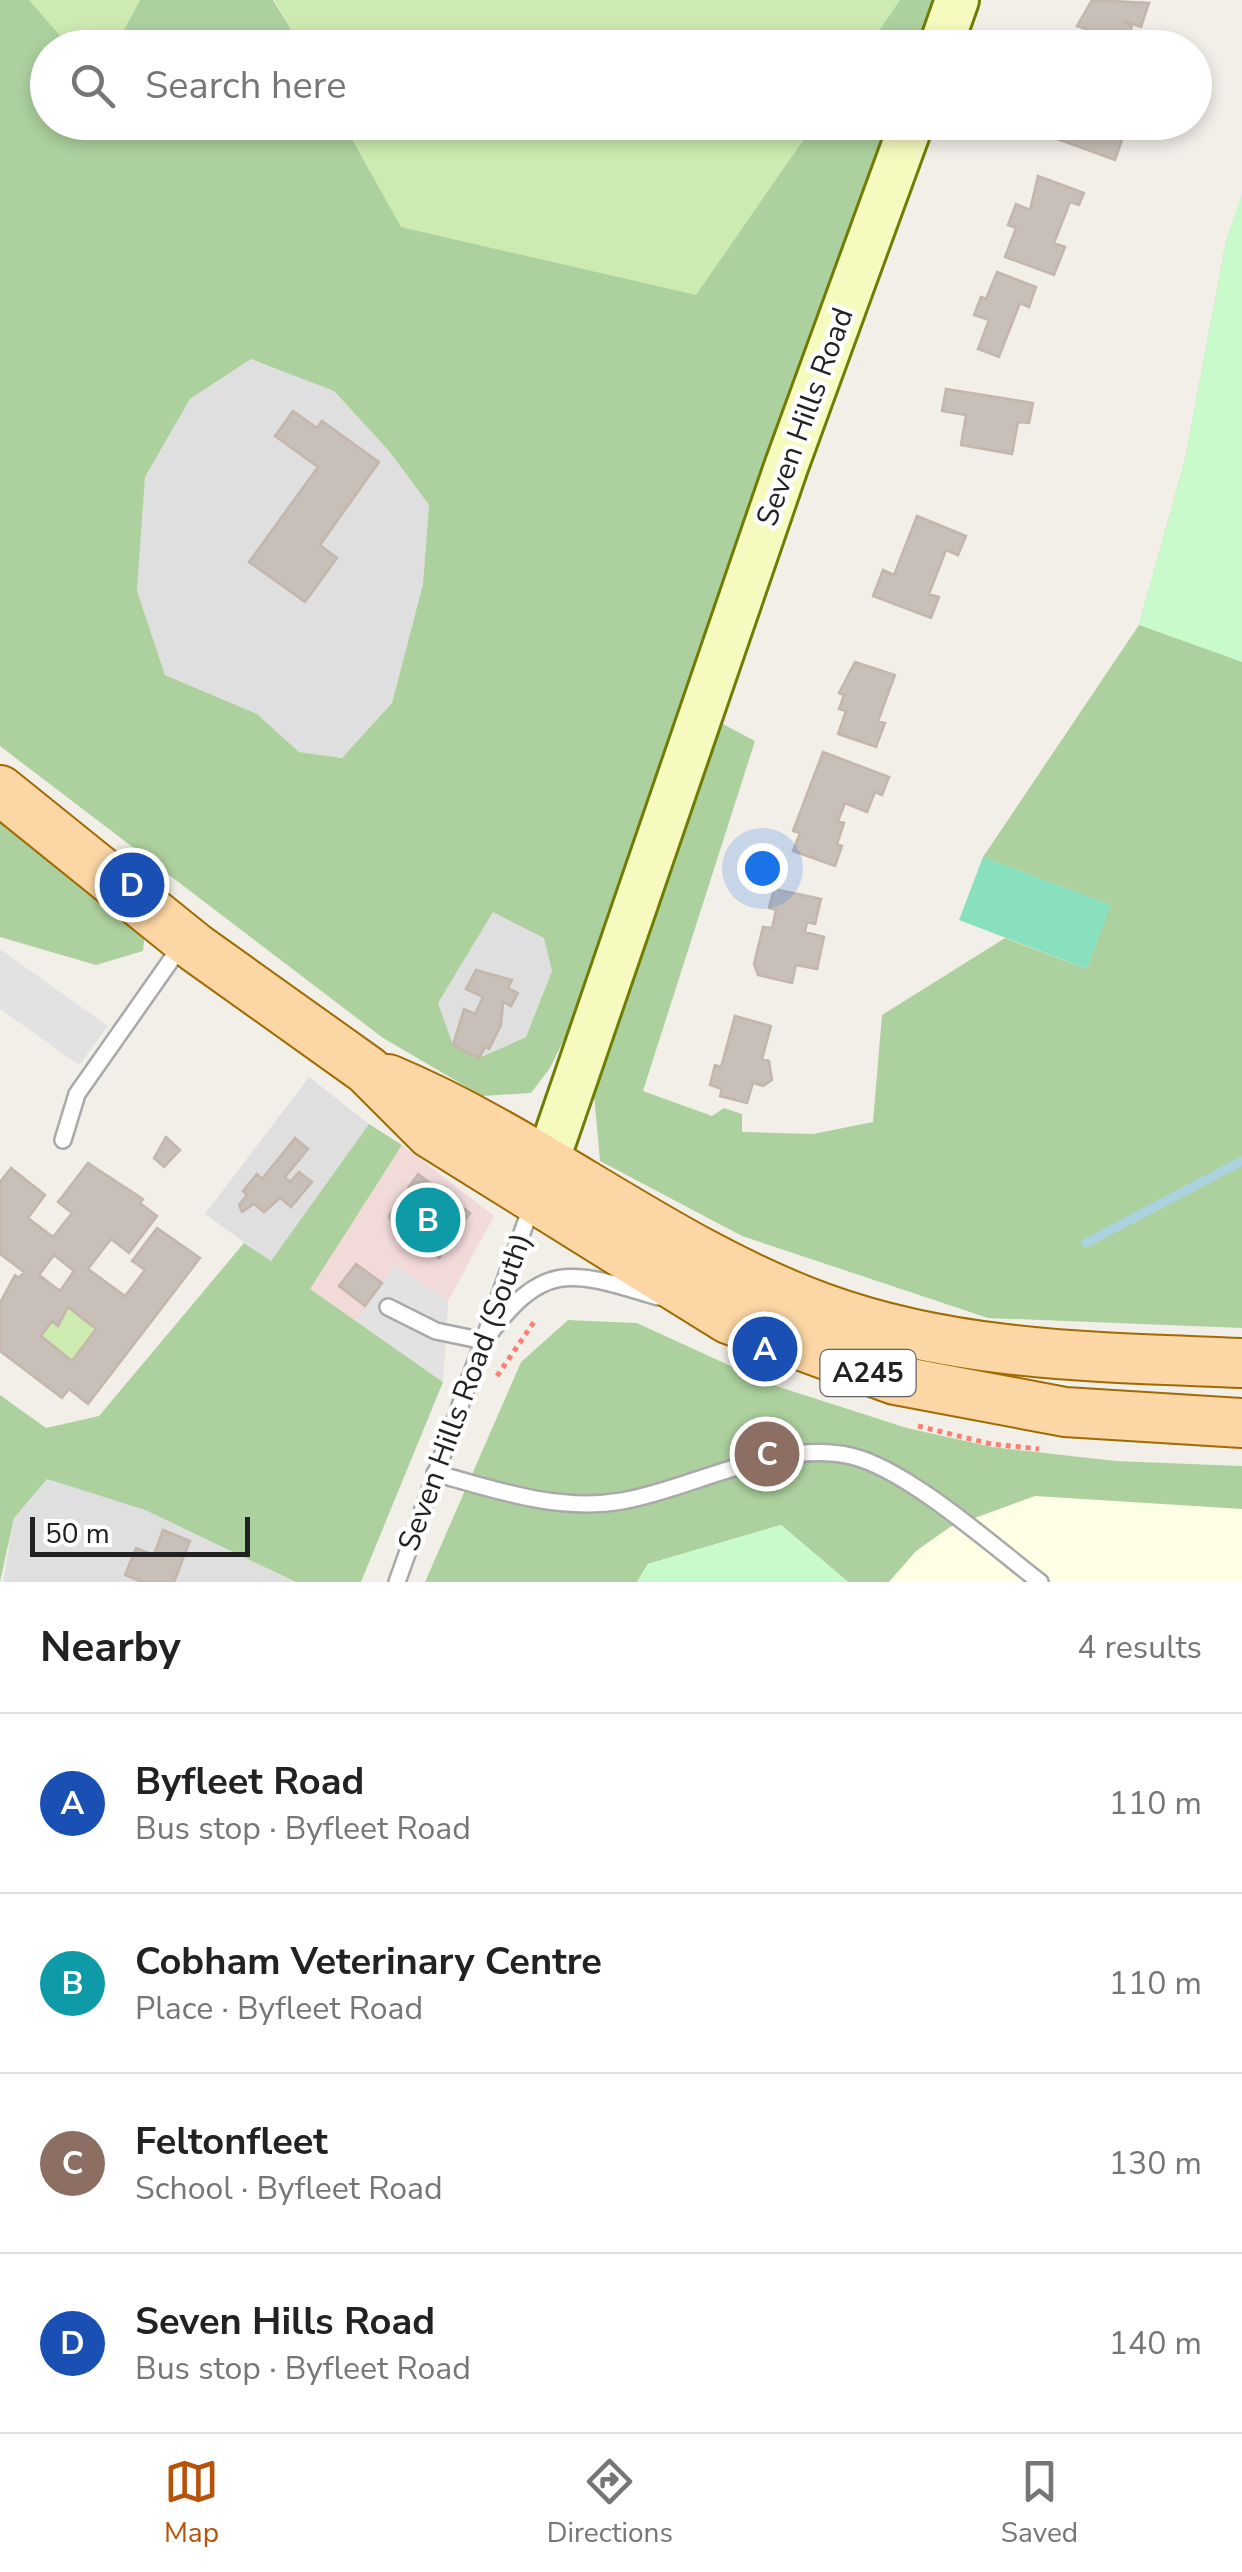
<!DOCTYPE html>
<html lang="en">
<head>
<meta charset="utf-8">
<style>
	body { margin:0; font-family:"Nunito Sans",sans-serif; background:#f6f6f6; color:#222 }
	.scale { position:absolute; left:30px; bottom:25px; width:220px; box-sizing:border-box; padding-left:10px; border:5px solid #222; border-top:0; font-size:28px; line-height:35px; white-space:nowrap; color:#222; -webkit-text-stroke:8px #fff; paint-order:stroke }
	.you { position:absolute; left:762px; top:868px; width:35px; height:35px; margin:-25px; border:8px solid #fff; border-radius:50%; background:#1a73e8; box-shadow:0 0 0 15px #1a73e833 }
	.badge { display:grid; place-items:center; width:65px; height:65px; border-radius:50%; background:#b45309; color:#fff; font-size:32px; font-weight:700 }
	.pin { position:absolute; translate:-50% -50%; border:5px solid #fff; box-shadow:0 2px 10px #0006 }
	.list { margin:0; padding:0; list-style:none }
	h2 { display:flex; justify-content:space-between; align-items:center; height:130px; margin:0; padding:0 40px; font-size:42px }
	h2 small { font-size:32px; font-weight:400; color:#767676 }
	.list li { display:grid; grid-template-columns:65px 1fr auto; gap:30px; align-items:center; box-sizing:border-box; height:180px; padding:0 40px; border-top:2px solid #e0e0e0 }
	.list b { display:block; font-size:38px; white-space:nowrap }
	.list p { margin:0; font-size:32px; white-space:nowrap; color:#767676 }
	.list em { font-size:32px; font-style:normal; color:#767676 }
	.icon { flex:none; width:55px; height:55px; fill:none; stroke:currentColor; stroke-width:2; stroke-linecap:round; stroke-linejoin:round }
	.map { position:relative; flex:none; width:1242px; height:1582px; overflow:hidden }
	.search { position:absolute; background:#fff; box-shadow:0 5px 15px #0003; left:30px; right:30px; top:30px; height:110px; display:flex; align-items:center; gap:25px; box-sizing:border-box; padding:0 35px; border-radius:55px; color:#767676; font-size:38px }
	.sheet { height:850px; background:#fff }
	nav { display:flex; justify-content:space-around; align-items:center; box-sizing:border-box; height:140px; border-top:2px solid #e0e0e0; background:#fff; font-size:28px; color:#767676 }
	nav a { display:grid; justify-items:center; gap:5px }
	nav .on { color:#b45309 }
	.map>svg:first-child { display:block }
	.residential { fill:#e0dfdf }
	.commercial { fill:#f2dad9 }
	.education { fill:#ffffe5 }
	.grass { fill:#cdebb0 }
	.forest { fill:#add19e; fill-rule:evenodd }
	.park { fill:#c8facc }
	.pitch { fill:#88e0be }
	.parking { fill:#e2e2e2 }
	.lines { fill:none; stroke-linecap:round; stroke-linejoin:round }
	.stream { stroke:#aad3df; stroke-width:9 }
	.building { fill:#c7bfb8; stroke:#c4b6ab; stroke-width:2.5; fill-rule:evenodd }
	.lane-casing { stroke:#a9a9a9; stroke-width:20 }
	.secondary-casing { stroke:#707d05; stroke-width:48 }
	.primary-casing { stroke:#a06b00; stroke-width:52 }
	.path { stroke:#fa8072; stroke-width:5; stroke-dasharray:5 5; stroke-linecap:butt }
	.lane { stroke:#fff; stroke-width:15 }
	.secondary { stroke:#f7fabf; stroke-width:42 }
	.primary { stroke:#fcd6a4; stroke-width:48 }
	.labels { text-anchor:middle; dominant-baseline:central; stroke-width:9; stroke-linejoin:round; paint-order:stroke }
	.shield { fill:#fff; stroke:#646464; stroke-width:2.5 }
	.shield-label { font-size:28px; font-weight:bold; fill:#222 }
	.street-label { font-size:30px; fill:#222; stroke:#fff }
</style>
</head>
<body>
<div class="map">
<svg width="1242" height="1582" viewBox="0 0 1242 1582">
	<rect width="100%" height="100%" fill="#f2efe9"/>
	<path class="residential" d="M251 359 334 391 389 451 429 505 423 584 392 703 343 758 299 752 257 714 165 675 137 591 145 477 190 399Z
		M493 911 544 937 552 971 526 1037 479 1058 453 1045 438 1003Z
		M309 1077 369 1124 271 1262 205 1214Z
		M47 1479 145 1510 296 1582H3L14 1518Z"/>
	<path class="commercial" d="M402 1145 494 1216 448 1301 443 1382 309 1289Z"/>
	<path class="education" d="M568 1320 637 1323 770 1384 907 1428 992 1447 1116 1461 1242 1466V1582H425L521 1362Z"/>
	<path class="grass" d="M29 0H140L115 48 70 47Z
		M274 0H900L867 48 302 47Z
		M343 123H815L696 296 400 227Z
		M68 1307 96 1329 72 1361 41 1336 52 1321 59 1325Z"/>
	<path class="forest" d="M0 0H29L70 47 48 48V122L343 123 401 227 696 295 815 123H900L629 908 550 1068 531 1093 482 1096 383 1038 0 746ZM251 359 334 391 389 451 429 505 423 584 392 703 342 758 299 752 257 714 165 675 137 591 145 477 190 399ZM493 912 544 938 552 971 526 1037 479 1058 453 1045 438 1003Z
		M140 0H273L302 47H115Z
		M900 0H946L928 47 867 48Z
		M1242 195V1328L988 1318 742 1236 600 1161 592 1072 715 720 755 741 643 1091 712 1116 724 1108 742 1114V1132L813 1134 873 1122 882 1015 1005 938 1087 969 1110 905 983 857 1139 625 1185 460 1226 242Z
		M0 822 145 934 143 951 96 965 0 937Z
		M369 1124 402 1145 310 1289 443 1382 361 1582H296L145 1510 47 1479 14 1518 0 1582V1395L46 1428 99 1416 244 1243 271 1261Z
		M568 1320 637 1323 770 1384 907 1428 992 1447 1116 1461 1242 1466V1509L1035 1496 950 1527 916 1551 889 1582H848L781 1525 648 1564 637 1582H425L521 1362Z"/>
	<path class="park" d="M1242 194V662L1139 625 1185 460 1226 242Z
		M781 1525 848 1582H637L648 1564Z"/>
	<path class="pitch" d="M983 857 1111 905 1087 969 959 920Z"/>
	<path class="parking" d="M0 949 108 1026 79 1065 0 1009Z
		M395 1265 448 1301 443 1382 356 1321Z"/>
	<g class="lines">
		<path class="stream" d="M1086 1243 1242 1161"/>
	</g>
	<path class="building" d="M1092 0 1149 3 1141 27 1124 21 1132 26 1128 38 1119 34 1117 39 1140 48 1071 45 1075 33 1083 35 1086 29 1077 26Z
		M1054 122H1115L1111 135 1122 140 1115 160 1049 136Z
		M1038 176 1084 193 1079 205 1070 202 1054 243 1065 247 1054 275 1005 257 1016 228 1008 225 1016 204 1030 210Z
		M997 272 1036 287 1029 307 1020 303 999 357 978 349 989 320 974 315 981 297 986 299Z
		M946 389 1033 403 1029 423 1018 422 1012 454 961 445 966 415 942 411Z
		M293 411 317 428 322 421 379 462 320 545 337 558 305 602 249 562 318 467 275 436Z
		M917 516 966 536 958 555 946 550 929 594 939 597 931 618 873 596 883 570 894 575Z
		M855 662 895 675 878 721 885 723 876 747 838 734 846 711 839 709 844 695 839 693Z
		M823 752 889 777 882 795 875 792 867 812 845 803 838 821 844 823 837 844 842 846 835 866 793 851 800 833 793 831Z
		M774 889 821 899 815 924 807 922 805 932 824 937 817 969 796 965 792 983 758 975 754 964 763 927 772 928 776 910 769 908Z
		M476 970 512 980 508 988 518 993 511 1006 503 1002 501 1025 489 1049 485 1047 479 1058 453 1045 464 1009 475 1014 483 997 466 989Z
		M735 1016 771 1026 762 1059 769 1061 772 1080 763 1086 753 1083 747 1103 720 1096 722 1089 710 1085 715 1065 721 1067Z
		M166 1137 180 1150 164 1167 154 1158Z
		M295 1138 308 1149 285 1177 290 1182 299 1172 312 1182 291 1207 280 1198 264 1212 254 1204 242 1212 239 1205 247 1195 243 1191 257 1174 262 1179Z
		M88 1163 143 1199 140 1203 157 1216 129 1253 111 1239 88 1269 125 1296 145 1270 132 1261 157 1228 200 1258 88 1404 69 1389 62 1398 0 1351V1303L15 1275 19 1278 24 1272 0 1254V1182L11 1168 45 1195 28 1218 53 1237 72 1213 58 1202ZM54 1255 74 1271 60 1291 39 1275ZM68 1307 96 1329 72 1361 41 1336 52 1321 58 1326Z
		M418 1174 470 1213 439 1258 392 1224 389 1216Z
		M356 1264 382 1283 365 1306 339 1286Z
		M163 1530 190 1541 174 1582H142L125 1575 136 1548 154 1555Z"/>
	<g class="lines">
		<defs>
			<path id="lane" d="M63 1140 77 1094 183 943
				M388 1307 436 1331 484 1341C543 1261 567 1269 658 1297
				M435 1473C496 1490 558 1512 622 1501 695 1488 776 1439 851 1456 907 1469 993 1546 1040 1582
				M397 1582 532 1205"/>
			<path id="secondary" d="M940 48 957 0
				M537 1191 786 467 912 122"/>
			<path id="primary" d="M0 790 196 948 367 1070 431 1134 728 1319 895 1380 1065 1412 1242 1423
				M388 1079C539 1142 668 1252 823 1308 958 1357 1100 1357 1242 1363"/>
		</defs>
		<use href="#lane" class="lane-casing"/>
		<use href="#secondary" class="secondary-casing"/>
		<use href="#primary" class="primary-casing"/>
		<path class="path" d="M497 1376 536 1319
			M918 1426 991 1444 1039 1449"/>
		<use href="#lane" class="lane"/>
		<use href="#secondary" class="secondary"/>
		<use href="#primary" class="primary"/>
	</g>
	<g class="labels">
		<rect class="shield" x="820.5" y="1350" width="95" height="46" rx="8"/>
		<g class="shield-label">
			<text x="868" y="1373">A245</text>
		</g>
		<g class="street-label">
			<text transform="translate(805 417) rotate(-70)">Seven Hills Road</text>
			<text transform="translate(465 1392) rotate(-70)">Seven Hills Road (South)</text>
		</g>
	</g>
</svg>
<div class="scale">50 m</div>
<div class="you"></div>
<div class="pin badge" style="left:765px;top:1349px;background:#1a4fb4">A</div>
<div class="pin badge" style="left:428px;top:1220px;background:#0f9aa8">B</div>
<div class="pin badge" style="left:767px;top:1454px;background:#8d6e63">C</div>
<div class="pin badge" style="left:132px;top:885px;background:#1a4fb4">D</div>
<div class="search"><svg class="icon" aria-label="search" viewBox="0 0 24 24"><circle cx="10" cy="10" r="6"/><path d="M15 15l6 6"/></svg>Search here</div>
</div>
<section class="sheet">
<h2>Nearby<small>4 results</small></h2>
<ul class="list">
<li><span class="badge" style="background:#1a4fb4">A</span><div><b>Byfleet Road</b><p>Bus stop · Byfleet Road</p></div><em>110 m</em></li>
<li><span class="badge" style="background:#0f9aa8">B</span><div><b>Cobham Veterinary Centre</b><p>Place · Byfleet Road</p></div><em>110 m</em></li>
<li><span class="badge" style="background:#8d6e63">C</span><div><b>Feltonfleet</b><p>School · Byfleet Road</p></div><em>130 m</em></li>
<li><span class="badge" style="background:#1a4fb4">D</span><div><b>Seven Hills Road</b><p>Bus stop · Byfleet Road</p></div><em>140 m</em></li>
</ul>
</section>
<nav>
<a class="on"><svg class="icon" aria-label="map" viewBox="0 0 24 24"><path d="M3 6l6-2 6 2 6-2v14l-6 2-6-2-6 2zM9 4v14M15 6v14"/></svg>Map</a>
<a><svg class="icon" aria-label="directions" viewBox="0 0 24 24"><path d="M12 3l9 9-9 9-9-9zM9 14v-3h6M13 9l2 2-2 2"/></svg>Directions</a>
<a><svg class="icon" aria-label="saved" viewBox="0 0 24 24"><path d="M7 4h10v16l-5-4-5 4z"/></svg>Saved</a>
</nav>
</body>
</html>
